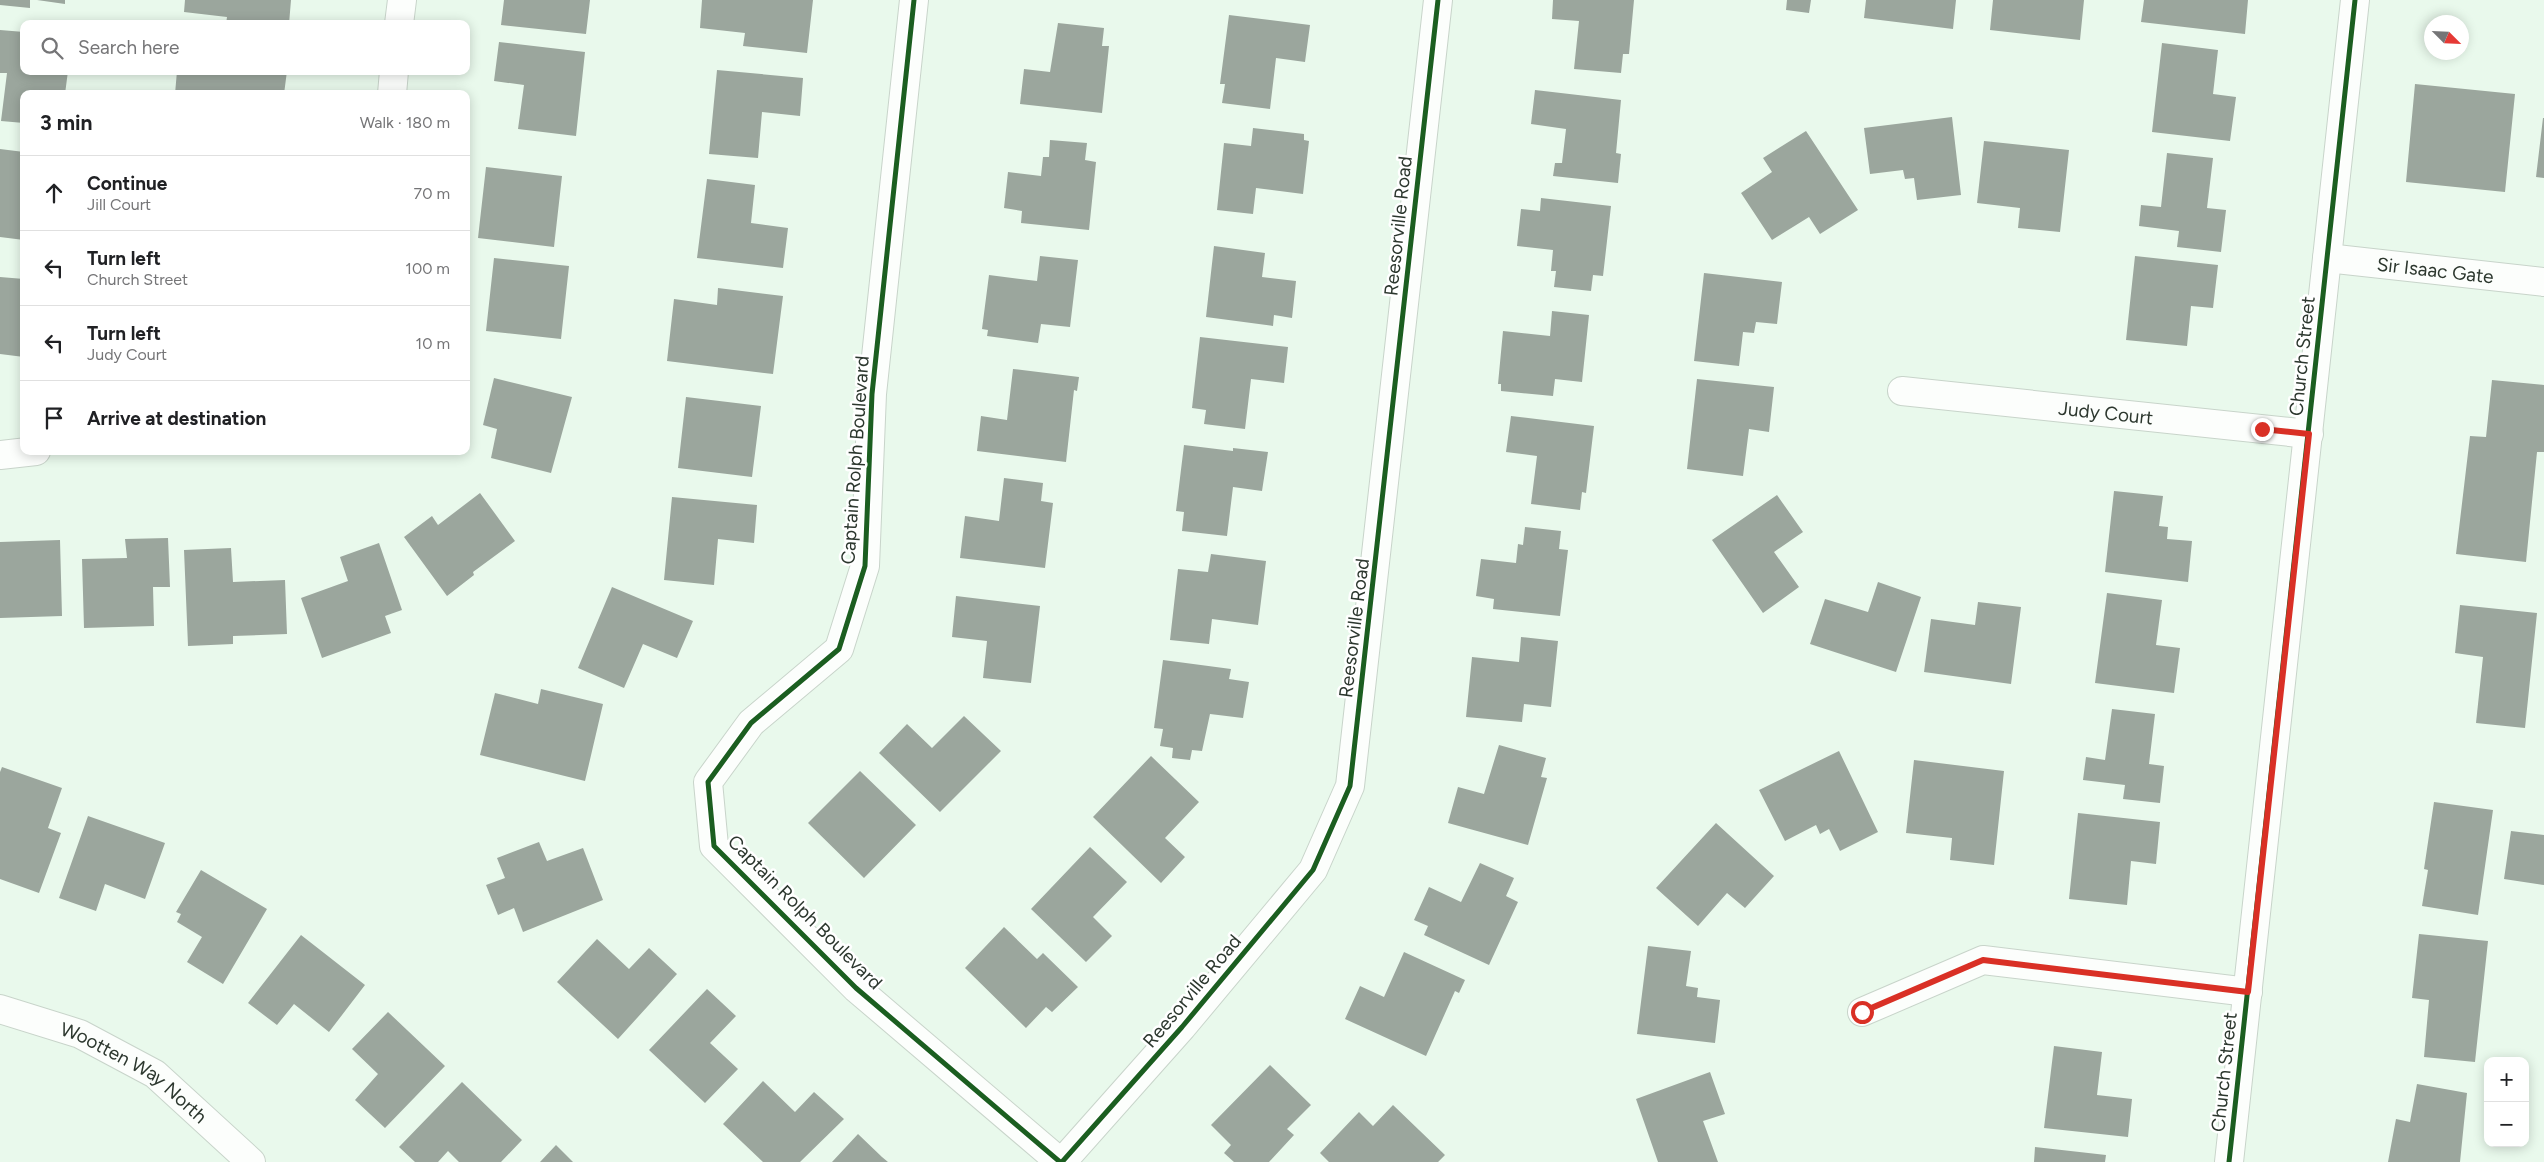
<!DOCTYPE html>
<html lang="en">
<head>
<meta charset="utf-8">
<style>
	body { margin:0; font-family:Figtree,sans-serif; background:#f2f2f2; color:#202124 }
	.controls { position:absolute; right:15px; bottom:15px; display:grid; overflow:hidden; border-radius:10px; box-shadow:0 2px 12px #0003 }
	.controls button { width:45px; height:45px; display:grid; place-items:center; padding:0; border:0; border-bottom:1px solid #e0e0e0; background:#fff; color:#202124; font:25px sans-serif }
	.compass { position:absolute; left:2424px; top:15px; width:45px; height:45px; border-radius:50%; background:#fff; box-shadow:0 2px 12px #0003; rotate:114deg }
	.stop { position:absolute; width:15px; height:15px; margin:-11px; border:4px solid #d93025; border-radius:50%; background:#fff }
	.stop.end { background:#d93025; border-color:#fff; box-shadow:0 1px 5px #0008 }
	.list { margin:0; padding:0; list-style:none }
	h2 { display:flex; justify-content:space-between; align-items:center; height:65px; margin:0; padding:0 20px; font-size:21px }
	h2 small { font-size:16px; font-weight:400; color:#757577 }
	.list li { display:grid; grid-template-columns:32px 1fr auto; gap:15px; align-items:center; box-sizing:border-box; height:75px; padding:0 20px; border-top:1px solid #e0e0e0 }
	.list b { display:block; font-size:19px; white-space:nowrap }
	.list p { margin:0; font-size:16px; white-space:nowrap; color:#757577 }
	.list em { font-size:16px; font-style:normal; color:#757577 }
	.icon { flex:none; width:28px; height:28px; fill:none; stroke:currentColor; stroke-width:2; stroke-linecap:round; stroke-linejoin:round }
	.map { position:relative; flex:none; width:2544px; height:1162px; overflow:hidden }
	.search { position:absolute; background:#fff; box-shadow:0 2px 12px #0003; left:20px; top:20px; width:450px; height:55px; display:flex; align-items:center; gap:12px; box-sizing:border-box; padding:0 18px; border-radius:10px; color:#757577; font-size:19px }
	.panel { position:absolute; background:#fff; box-shadow:0 2px 12px #0003; left:20px; top:90px; width:450px; height:365px; border-radius:10px }
	.map>svg:first-child { display:block }
	.building { fill:#9ba69d }
	.lines { fill:none; stroke-linecap:round; stroke-linejoin:round }
	.street-casing { stroke:#c8d4ca; stroke-width:30 }
	.secondary-casing { stroke:#c8d4ca; stroke-width:30 }
	.street { stroke:#fcfefc; stroke-width:28 }
	.secondary { stroke:#fcfefc; stroke-width:28 }
	.cycleway-casing { stroke:#fff; stroke-width:8 }
	.cycleway { stroke:#1b5e20; stroke-width:5 }
	.route { stroke:#d93025; stroke-width:6 }
	.labels { text-anchor:middle; dominant-baseline:central; stroke-width:5; stroke-linejoin:round; paint-order:stroke }
	.street-label { font-size:19px; fill:#2c372e; stroke:#fff }
</style>
</head>
<body>
<div class="map">
<svg width="2544" height="1162" viewBox="0 0 2544 1162">
	<rect width="100%" height="100%" fill="#e9f9ec"/>
	<path class="building" d="M0 0H30V8L0 5Z
		M37 0H65V4Z
		M185 0H291L289 24H226L227 17 184 12Z
		M504 0H590L586 34 501 25Z
		M702 0H813L807 53 743 46 745 33 700 28Z
		M1553 0H1634L1629 54H1623L1621 73 1574 69 1579 21 1552 19Z
		M1787 0H1811L1809 13 1786 10Z
		M1866 0H1956L1953 29 1864 18Z
		M1993 0H2084L2080 40 1990 30Z
		M2144 0H2248L2245 34 2141 22Z
		M1229 15 1310 25 1305 62 1276 58 1270 109 1222 103 1225 84H1220Z
		M1058 23 1104 28 1102 46H1109L1102 113 1020 104 1024 69 1050 72Z
		M0 30 24 32V71H68L65 94H24V123L1 121 7 73H0Z
		M499 42 585 52 576 136 518 129 524 85 494 81Z
		M2162 43 2218 50 2213 94 2236 97 2230 141 2152 132Z
		M717 70 803 78 800 116 762 112 758 158 709 154Z
		M177 71H287L284 94H175Z
		M2415 84 2515 94 2505 192 2406 182Z
		M1535 90 1621 100 1616 153 1621 154 1618 183 1553 176 1555 163H1562L1566 129 1531 124Z
		M1952 117 1961 195 1917 200 1914 178 1905 179 1903 170 1870 174 1864 128Z
		M2543 118H2544V178L2536 177Z
		M1253 128 1304 134V140L1309 141 1303 194 1256 188 1253 214 1217 210 1224 143 1251 146Z
		M1806 131 1858 210 1820 234 1809 217 1772 240 1741 193 1772 172 1763 158Z
		M1050 140 1087 143 1085 160 1096 162 1089 230 1021 223 1022 211 1004 208 1008 172 1041 176 1043 157H1049Z
		M1984 141 2069 150 2060 232 2018 228 2020 208 1977 203Z
		M0 149 24 152V240L0 237Z
		M2167 153 2213 158 2207 208 2226 210 2221 252 2177 247 2179 231 2139 226 2141 205 2161 207Z
		M486 167 562 176 554 247 478 238Z
		M707 179 755 185 751 223 788 228 783 268 697 258Z
		M1541 198 1611 206 1603 276 1593 275 1591 291 1554 287 1556 271H1551L1553 250 1517 246 1521 209 1540 211Z
		M1214 246 1265 253 1262 277 1296 281 1292 318 1274 315 1273 326 1206 317Z
		M1040 256 1078 260 1070 327 1041 324 1038 343 987 336 988 330 982 329 989 275 1037 281Z
		M2135 256 2218 265 2213 308 2191 306 2187 346 2126 340Z
		M494 258 569 266 561 339 486 331Z
		M1704 273 1782 282 1777 324 1756 322 1754 333 1743 332 1739 366 1694 361Z
		M0 277 24 279V357L0 354Z
		M718 288 783 296 773 374 667 361 674 299 717 305Z
		M1552 311 1589 315 1582 382 1555 379 1553 396 1501 391V384H1498L1503 331 1550 336Z
		M1200 337 1288 347 1284 383 1251 379 1245 429 1204 424 1206 410 1192 408Z
		M1013 369 1079 377 1077 391 1074 390 1066 462 977 451 981 416 1007 420Z
		M494 378 572 397 551 473 491 458 497 429 483 425Z
		M1697 379 1774 387 1769 432 1749 429 1743 476 1687 469Z
		M2492 380 2544 385V452H2537L2526 562 2456 554 2470 436 2486 437Z
		M686 397 761 406 752 477 678 468Z
		M1511 416 1594 426 1586 493 1582 492 1580 510 1531 504 1537 456 1506 452Z
		M1184 445 1233 451V448L1268 452 1262 491 1233 487 1227 536 1182 531 1184 512 1176 511Z
		M1004 478 1043 483 1041 501 1053 503 1045 568 960 558 965 516 999 521Z
		M2114 491 2163 496 2159 526 2168 527 2167 539 2192 541 2188 582 2105 572Z
		M480 493 515 541 473 572 474 575 447 596 404 537 432 516 438 525Z
		M1777 495 1803 532 1774 552 1799 587 1763 613 1712 540Z
		M672 497 757 505 754 543 718 539 714 585 664 580Z
		M1525 527 1561 531 1559 549 1568 550 1560 616 1493 609 1494 599 1476 596 1481 559 1516 563 1518 544 1523 545Z
		M168 538 170 587H153L154 626 84 628 82 559 127 558 125 539Z
		M60 540 62 616 0 618V542Z
		M379 543 402 610 385 616 391 633 322 658 301 598 348 581 340 557Z
		M231 548 233 582 285 580 287 634 233 636V644L188 646 184 550Z
		M1211 554 1266 561 1258 625 1212 619 1209 644 1170 640 1178 569 1208 572Z
		M1878 582 1921 597 1896 672 1810 644 1825 599 1868 612Z
		M612 587 693 621 677 658 643 644 624 688 578 668Z
		M2107 593 2162 600 2156 645 2180 648 2174 693 2095 683Z
		M956 596 1040 606 1031 683 983 678 987 641 952 637Z
		M1978 602 2021 607 2011 684 1924 672 1931 619 1975 625Z
		M2460 605 2537 613 2525 728 2476 723 2483 657 2455 653Z
		M1521 637 1558 641 1551 707 1524 704 1522 722 1466 717 1472 657 1519 662Z
		M1163 660 1231 669 1229 679 1249 682 1243 718 1210 714 1202 751 1192 750 1190 760 1172 758 1173 748 1160 746 1163 729 1154 728Z
		M541 689 603 704 585 781 480 755 495 693 538 704Z
		M2112 709 2155 714 2149 764 2164 766 2160 803 2123 799 2125 785 2083 780 2086 757 2105 760Z
		M964 716 1001 751 940 812 879 753 907 724 932 748Z
		M1499 745 1546 758 1541 777 1547 778 1528 845 1448 823 1458 787 1484 794Z
		M1839 751 1878 832 1840 851 1829 829 1820 834 1816 825 1785 841 1759 790Z
		M1151 756 1199 802 1165 838 1185 857 1161 883 1093 817Z
		M1914 760 2004 771 1994 865 1950 860 1952 838 1906 833Z
		M2 767 62 788 48 828 61 833 39 893 0 879V772Z
		M860 771 916 825 864 878 808 823Z
		M2434 802 2493 810 2478 915 2422 906 2428 870 2424 869Z
		M2078 813 2160 822 2156 864 2131 861 2127 905 2069 899Z
		M88 816 165 843 145 899 105 884 96 911 59 898Z
		M1716 823 1774 876 1745 908 1727 893 1698 926 1656 888Z
		M2511 831 2544 835V885L2504 879Z
		M539 842 547 861 583 848 603 900 523 932 514 908 498 915 486 885 505 878 497 858Z
		M1090 847 1127 882 1093 917 1112 936 1086 962 1031 909Z
		M1480 863 1514 878 1506 896 1518 902 1489 965 1424 935 1428 926 1414 920 1429 887 1461 902Z
		M201 870 267 909 223 984 187 962 202 937 177 922 181 914 176 912Z
		M1004 927 1037 959 1043 953 1078 987 1052 1012 1046 1007 1026 1028 965 968Z
		M2419 934 2488 941 2475 1062 2424 1057 2429 1000 2412 998Z
		M301 935 365 985 329 1032 294 1004 277 1025 248 1003Z
		M597 939 629 969 649 948 677 974 618 1039 557 982Z
		M1648 946 1691 951 1686 986 1698 988 1697 997 1720 1000 1715 1043 1637 1034Z
		M1404 952 1465 980 1459 993 1455 991 1426 1056 1345 1019 1360 986 1384 997Z
		M707 989 736 1016 710 1043 738 1069 705 1103 649 1050Z
		M388 1012 445 1066 385 1128 355 1100 378 1074 352 1049Z
		M2054 1046 2102 1052 2097 1095 2132 1099 2128 1137 2044 1128Z
		M1270 1065 1311 1105 1287 1129 1294 1135 1269 1162H1234L1224 1153 1231 1145 1211 1125Z
		M1710 1072 1725 1114 1703 1121 1718 1162H1658L1636 1099Z
		M763 1081 795 1112 814 1092 844 1119 800 1162H763L723 1124Z
		M462 1082 522 1140 501 1162H459L448 1151 438 1162H415L399 1147Z
		M2417 1084 2467 1093 2460 1162H2388L2396 1119 2410 1122Z
		M1393 1105 1445 1155 1438 1162H1329L1320 1153 1359 1112 1373 1126Z
		M858 1134 882 1157 888 1162H832Z
		M556 1145 573 1162H540Z
		M2035 1147 2106 1155 2105 1162H2034Z"/>
	<g class="lines">
		<defs>
			<g id="street">
				<path d="M914 0 872 394 865 566 839 649 751 723 708 782 714 846 856 988 1060 1162"/>
				<path d="M399 24 402 0"/>
				<path d="M392 94 394 71"/>
				<path id="s1" d="M2327 258 2544 282"/>
				<path id="s2" d="M1902 391 2309 434"/>
				<path d="M0 455 36 451"/>
				<path d="M1862 1012 1983 960 2248 992"/>
				<path d="M1062 1162 1182 1027 1313 870 1350 786 1438 0"/>
			</g>
			<g id="secondary">
				<path id="s3" d="M0 1009 80 1034 155 1074 251 1162"/>
				<path d="M2229 1162 2355 0"/>
			</g>
		</defs>
		<use href="#street" class="street-casing"/>
		<use href="#secondary" class="secondary-casing"/>
		<use href="#street" class="street"/>
		<use href="#secondary" class="secondary"/>
		<defs>
			<path id="cycleway" d="M914 0 872 394 865 566 839 649 751 723 708 782 714 846 856 988 1060 1162
				M1062 1162 1182 1027 1313 870 1350 786 1438 0
				M2229 1162 2355 0"/>
		</defs>
		<use href="#cycleway" class="cycleway-casing"/>
		<use href="#cycleway" class="cycleway"/>
	</g>
	<g class="lines">
		<path class="route" d="M1862 1012 1983 960 2248 992 2309 434 2262 429"/>
	</g>
	<g class="labels">
		<g class="street-label">
			<text transform="translate(1398 226) rotate(-84)">Reesorville Road</text>
			<text stroke="none"><textPath href="#s1" startOffset="109">Sir Isaac Gate</textPath></text>
			<text transform="translate(2302 356) rotate(-84)">Church Street</text>
			<text stroke="none"><textPath href="#s2" startOffset="205">Judy Court</textPath></text>
			<text transform="translate(855 460) rotate(-86)">Captain Rolph Boulevard</text>
			<text transform="translate(1354 628) rotate(-83)">Reesorville Road</text>
			<text transform="translate(805 912) rotate(45)">Captain Rolph Boulevard</text>
			<text transform="translate(1192 991) rotate(-50)">Reesorville Road</text>
			<text transform="translate(2224 1072) rotate(-84)">Church Street</text>
			<text stroke="none"><textPath href="#s3" startOffset="150">Wootten Way North</textPath></text>
		</g>
	</g>
</svg>
<div class="controls">
<button>+</button>
<button>−</button>
</div>
<svg class="compass" viewBox="-18 -18 36 36"><path d="M0-13l5 13h-10z" fill="#e53935"/><path d="M0 13l5-13h-10z" fill="#757577"/></svg>
<div class="stop" style="left:1862px;top:1012px"></div>
<div class="stop end" style="left:2262px;top:429px"></div>
<div class="search"><svg class="icon" aria-label="search" viewBox="0 0 24 24"><circle cx="10" cy="10" r="6"/><path d="M15 15l6 6"/></svg>Search here</div>
<section class="panel">
<h2>3 min<small>Walk · 180 m</small></h2>
<ul class="list">
<li><svg class="icon" aria-label="ahead" viewBox="0 0 24 24"><path d="M12 20V5M6 11l6-6 6 6"/></svg><div><b>Continue</b><p>Jill Court</p></div><em>70 m</em></li>
<li><svg class="icon" aria-label="left" viewBox="0 0 24 24"><path d="M17 20v-9H6M10 6l-5 5 5 5"/></svg><div><b>Turn left</b><p>Church Street</p></div><em>100 m</em></li>
<li><svg class="icon" aria-label="left" viewBox="0 0 24 24"><path d="M17 20v-9H6M10 6l-5 5 5 5"/></svg><div><b>Turn left</b><p>Judy Court</p></div><em>10 m</em></li>
<li><svg class="icon" aria-label="arrive" viewBox="0 0 24 24"><path d="M6 21V4h12l-3 4 3 4H6"/></svg><div><b>Arrive at destination</b></div></li>
</ul>
</section>
</div>
</body>
</html>
